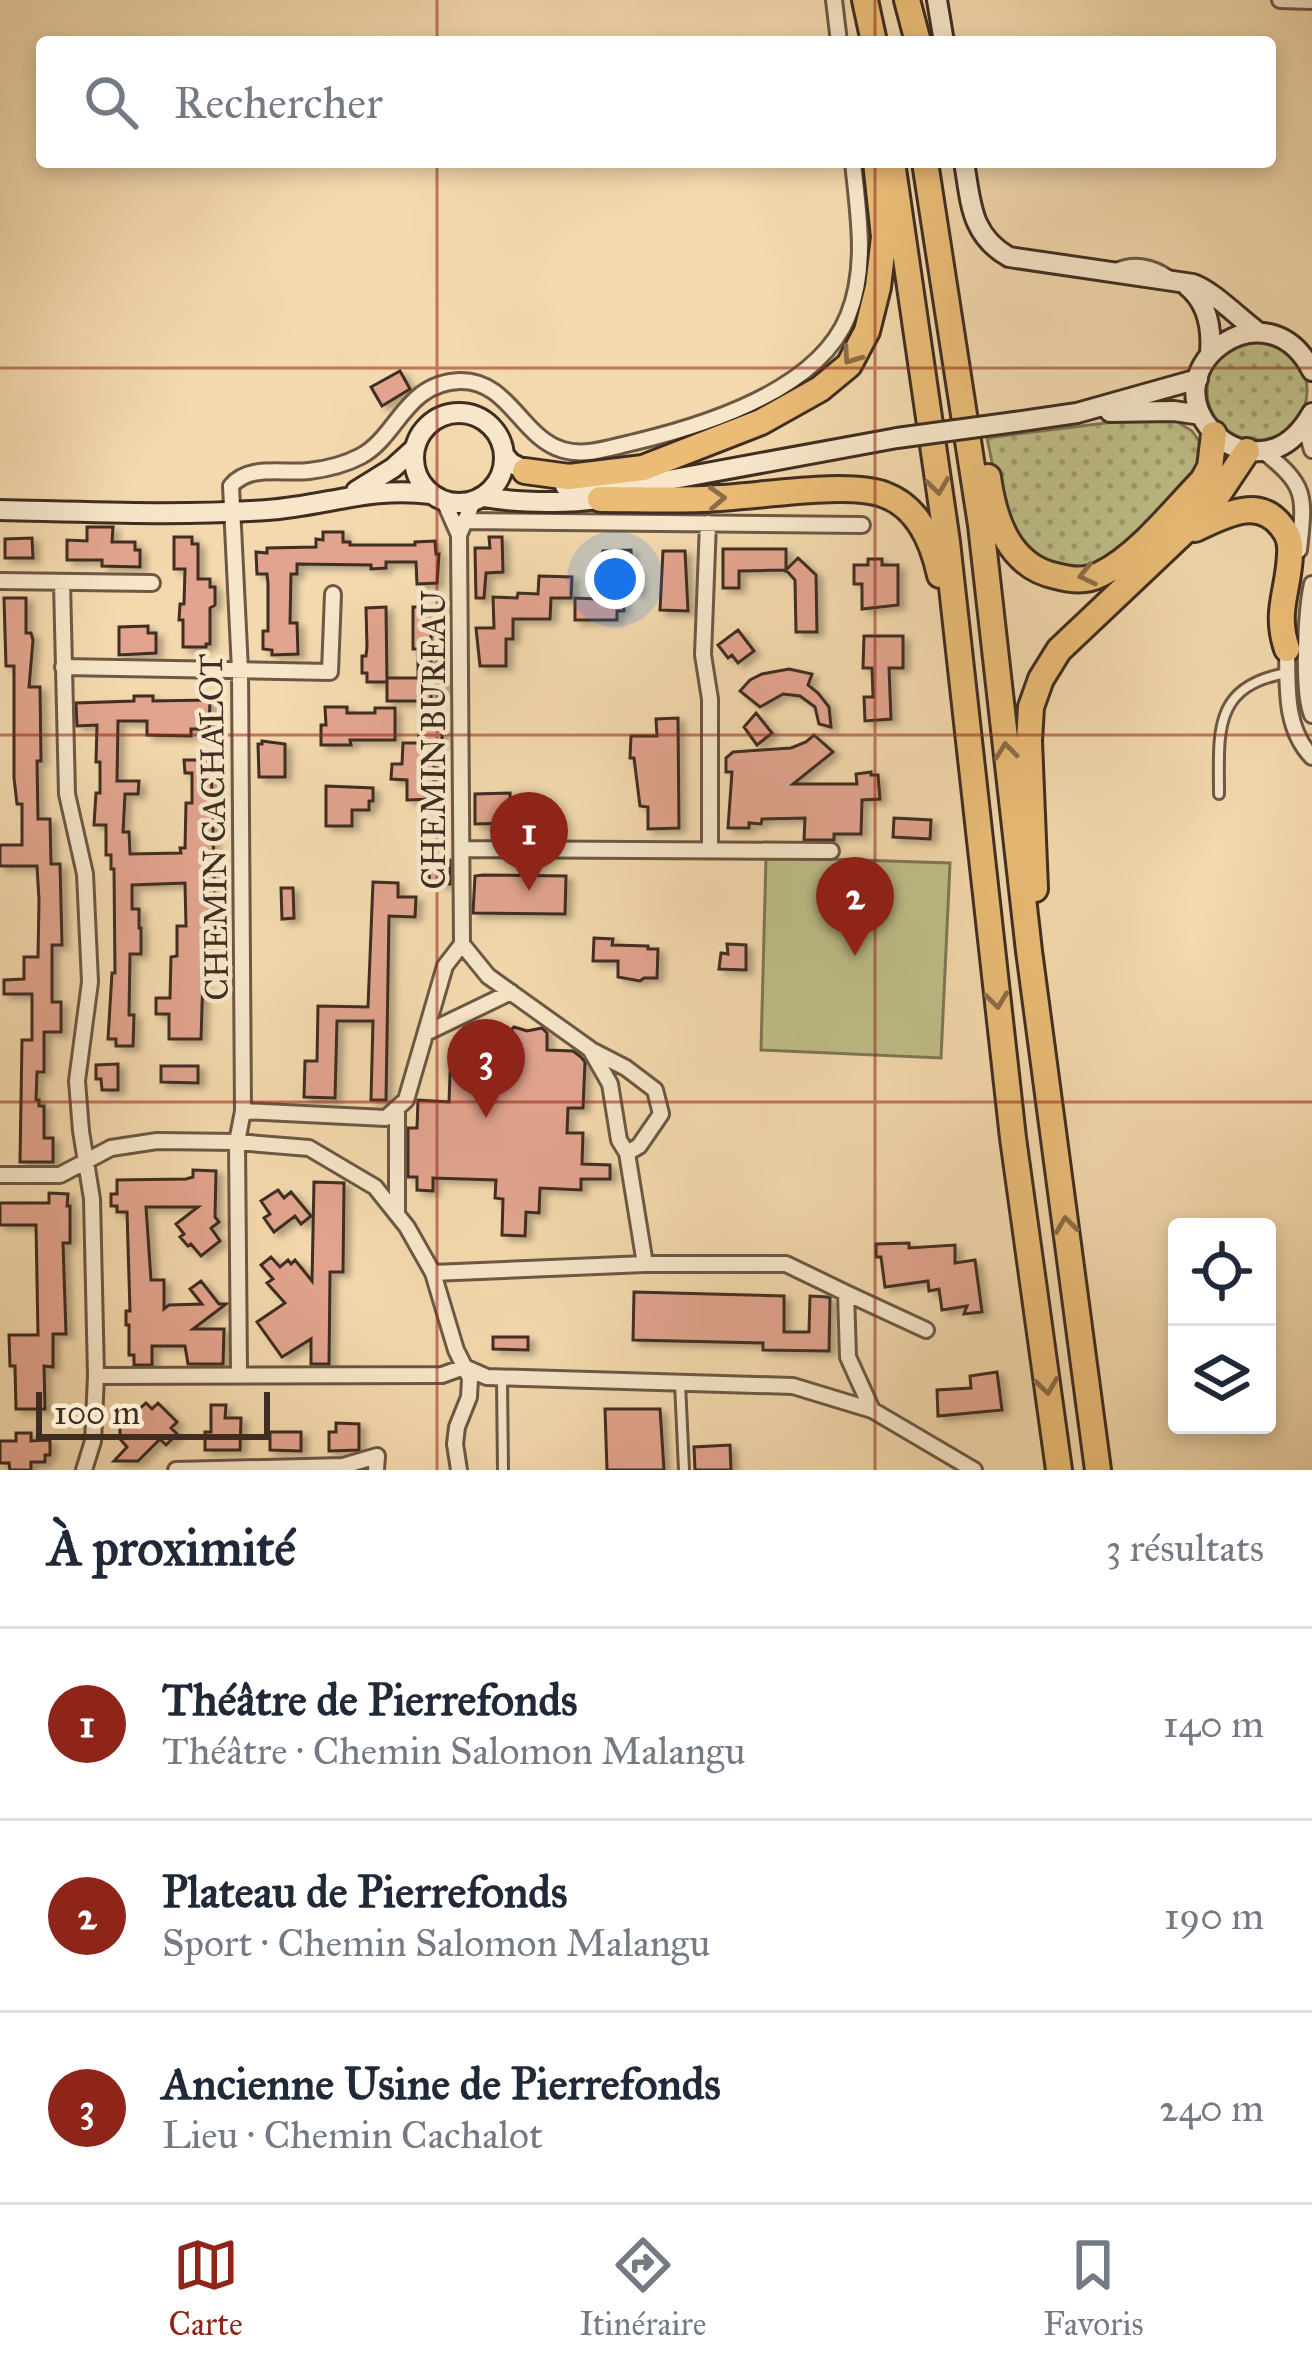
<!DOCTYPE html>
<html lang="fr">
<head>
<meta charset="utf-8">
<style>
	body { margin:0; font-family:"IM FELL Great Primer",serif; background:#f2f2f3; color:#1f2937 }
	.controls { position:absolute; right:36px; bottom:36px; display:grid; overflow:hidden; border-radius:12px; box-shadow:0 6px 18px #0003 }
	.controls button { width:108px; height:108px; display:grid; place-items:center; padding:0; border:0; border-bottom:3px solid #e0e1e3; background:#fff; color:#1f2937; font:60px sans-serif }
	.scale { position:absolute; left:36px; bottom:30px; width:234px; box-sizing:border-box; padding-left:12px; border:6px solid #3f2d21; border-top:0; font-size:33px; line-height:42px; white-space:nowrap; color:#3f2d21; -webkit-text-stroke:9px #f7e6ca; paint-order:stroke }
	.you { position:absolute; left:615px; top:579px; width:42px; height:42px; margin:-30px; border:9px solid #fff; border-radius:50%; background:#1a73e8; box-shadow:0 0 0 18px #1a73e833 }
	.badge { display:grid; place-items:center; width:78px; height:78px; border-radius:50%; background:#8f2418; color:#fff; font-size:39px; font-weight:700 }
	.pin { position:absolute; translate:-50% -99px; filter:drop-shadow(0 3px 6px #0008) }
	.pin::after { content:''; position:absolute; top:63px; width:42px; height:36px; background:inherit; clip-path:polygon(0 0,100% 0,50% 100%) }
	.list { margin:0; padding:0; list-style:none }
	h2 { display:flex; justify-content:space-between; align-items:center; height:156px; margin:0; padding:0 48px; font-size:51px }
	h2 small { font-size:39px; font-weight:400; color:#747a83 }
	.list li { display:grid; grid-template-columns:78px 1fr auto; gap:36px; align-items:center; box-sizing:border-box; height:192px; padding:0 48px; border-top:3px solid #e0e1e3 }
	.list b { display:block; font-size:45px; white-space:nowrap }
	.list p { margin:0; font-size:39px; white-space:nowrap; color:#747a83 }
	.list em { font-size:39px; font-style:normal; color:#747a83 }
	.icon { flex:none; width:66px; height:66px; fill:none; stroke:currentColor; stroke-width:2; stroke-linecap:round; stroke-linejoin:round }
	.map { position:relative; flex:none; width:1312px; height:1470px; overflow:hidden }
	.search { position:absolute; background:#fff; box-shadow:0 6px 18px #0003; left:36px; right:36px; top:36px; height:132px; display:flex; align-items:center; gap:30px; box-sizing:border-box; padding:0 42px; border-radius:12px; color:#747a83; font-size:45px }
	.sheet { height:732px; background:#fff }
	nav { display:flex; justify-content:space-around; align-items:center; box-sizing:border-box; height:168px; border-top:3px solid #e0e1e3; background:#fff; font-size:33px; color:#747a83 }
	nav a { display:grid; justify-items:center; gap:6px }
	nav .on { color:#8f2418 }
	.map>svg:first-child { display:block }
	.grass { fill:url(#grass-dots); stroke:#7f7654; stroke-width:3 }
	.green { fill:#bfbe87; stroke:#7f7654; stroke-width:3 }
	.building { fill:#e2a48e; stroke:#3f2d21; stroke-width:3; filter:url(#shadow) }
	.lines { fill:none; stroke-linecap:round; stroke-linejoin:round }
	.lane-casing { stroke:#6c5844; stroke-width:14 }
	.street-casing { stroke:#6c5844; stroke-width:20 }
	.secondary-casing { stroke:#3f2d21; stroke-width:24 }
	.highway-casing { stroke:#3f2d21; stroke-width:30 }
	.lane { stroke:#f7e6ca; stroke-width:8 }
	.street { stroke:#f7e6ca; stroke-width:14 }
	.secondary { stroke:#f7e6ca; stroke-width:18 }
	.highway { stroke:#eabc76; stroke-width:24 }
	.secondary-bridge-casing { stroke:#3f2d21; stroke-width:24; stroke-linecap:butt }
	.secondary-bridge { stroke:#f7e6ca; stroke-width:18 }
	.oneway { stroke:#8c6d47 }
	.grid { fill:none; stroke:#8f2418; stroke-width:3; stroke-opacity:0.55 }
	.labels { text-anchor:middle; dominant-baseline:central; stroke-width:9; stroke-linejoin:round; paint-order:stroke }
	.street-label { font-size:33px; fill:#3f2d21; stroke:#f7e6ca }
</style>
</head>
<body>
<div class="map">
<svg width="1312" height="1470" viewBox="0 0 1312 1470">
	<defs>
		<pattern id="grass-dots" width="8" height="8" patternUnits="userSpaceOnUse" patternTransform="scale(3)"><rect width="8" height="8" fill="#bfbe87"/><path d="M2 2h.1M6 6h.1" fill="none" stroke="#9d9b6e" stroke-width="1.8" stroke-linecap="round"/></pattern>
		<filter id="shadow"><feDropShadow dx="6" dy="4" stdDeviation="3" flood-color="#0004"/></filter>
	</defs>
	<rect width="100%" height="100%" fill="#f3d9ad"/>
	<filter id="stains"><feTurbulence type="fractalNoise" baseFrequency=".00167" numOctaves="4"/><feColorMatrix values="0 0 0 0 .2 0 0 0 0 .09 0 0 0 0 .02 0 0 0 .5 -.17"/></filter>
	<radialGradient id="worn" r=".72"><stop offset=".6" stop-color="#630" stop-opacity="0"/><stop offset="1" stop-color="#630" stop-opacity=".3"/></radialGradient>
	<path class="grass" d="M1207 390a50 50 0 1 1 100 0a50 50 0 1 1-100 0Z
		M1121 421H1176L1192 431 1201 444 1203 457 1192 482 1108 560 1089 569 1064 570 1035 558 1036 553C997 518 998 487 987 438Z"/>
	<path class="green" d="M766 857 950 863 941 1058 761 1050Z"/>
	<path class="building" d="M400 371 410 389 382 406 371 387Z
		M87 527H113L112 542H135V550H140V567L102 566V560H67V540L87 541Z
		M323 532H343V542H350V545H415V542L435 541 436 554H439L437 583 417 584 416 562H386V568L371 569V565L297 564V574H291L290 623H297L298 654 272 655V650L263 649V631H268V583L267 574H257L256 552 267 553V548L316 547V539L323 540Z
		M174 537H192V544H198V579H210V587H215V605L210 608V644H206V647H183V620H179L180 604H184L185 569H174Z
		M489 537H502L503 572 486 573 484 598H476L475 548H490Z
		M32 538 33 558H5V539Z
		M723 549H786V570L798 558 816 575 817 632H796L795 580 786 570 739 571V588H723Z
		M631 550 632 570 639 569V592H624V611H617V620H575V598L596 599V591H604L603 551Z
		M663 551H685L688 611 660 610Z
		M868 559H882V565H898V605L862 609V584H854V565H868Z
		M539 576 572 577 571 598H551L550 619H513V639H506V666H480L476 628H494L493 597 517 598 518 593 538 594Z
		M4 598H26V633H31L33 640 29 687H40L41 761H37L38 819H50L51 864H60L62 945H52V1002H61V1032H44V1072H37L36 1100H39V1106H44V1138H53V1162H20L22 1040H32V994H4V980L24 979V957H38L39 900 37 866H0V845H22V804H17L14 778V666H6Z
		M386 607 387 682H367V673H362V656H366L367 647 366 608Z
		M413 607H431V670H443V693H431V701H387V678H418V649H413Z
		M148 626V633H156V653L119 655V627Z
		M738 630 754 651 738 663 732 655 728 658 718 645Z
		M864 636H903V668H889L891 719 865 721 864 697H873L872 668H863Z
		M789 669 812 674 808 685 818 693 829 707 831 727 819 724 815 707 800 696 783 694 760 707 740 691 750 680 762 674Z
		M134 696H153V701L210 700 209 729H191V736L147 735V721H118L117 781H139L138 794H125L123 832H129L130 854 181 853 180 848H185L186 803H192V773H185L184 760H211L216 944 204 945 201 1039H169V1014H156V998H170L171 957 177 956V926H186L185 883 132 885V909H139V928H141V954H130L129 1015H134L133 1046H116V1039H108L112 973H115L114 869H111V855H106V825H94L96 793H100V762H96L97 725 77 726 76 703 134 701Z
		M325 707H347V713H375V708H395V740H350L351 745H321V725H326Z
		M756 713 772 733 757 745 744 727Z
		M678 718 679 828 648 829V807L640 806 634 758H630L631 736H657L656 719Z
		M419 725H442V742H434V799L407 800V780L391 779 392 764H402L403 743H419Z
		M814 735 833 752 793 784H857L856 774 871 772V775H878L880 799 862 800 861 834H834V840H804L805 818 762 819 761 824 749 823V828H728L732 772H726V758L733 752 791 748 806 742Z
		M262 741 285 744V777H259L258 744H262Z
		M326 786 373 788V801H369V810H352V826H326Z
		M510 793 511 823 475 824V794Z
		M894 818 931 820 930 839 893 837Z
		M503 824H542V837H503Z
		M430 860H450V884L429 883Z
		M483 875 566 876 565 914 473 913 475 876Z
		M373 882 398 883V897H416L415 917 389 916 386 1100H371L373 1021H337L335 1098 304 1097 305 1061H317L318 1006 368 1007Z
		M281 888H293L294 918 282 919Z
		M594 938 613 939 612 945 648 946V949H658L657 978H644L640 981 618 977V961H593Z
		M727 944 746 945V970L719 969 721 953 728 954Z
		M484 1025 489 1028 499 1042 514 1027 527 1031 542 1028 547 1033V1050L573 1051 581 1057 585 1062 583 1108H568L567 1133H583L582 1164 610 1165V1179H581V1190L540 1188 539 1213 526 1212 525 1236 502 1235 503 1199 495 1198 496 1180 433 1178V1191L417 1190V1177H408V1128H417L418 1100 449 1102 451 1048 477 1049 473 1032 477 1027Z
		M118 1064V1090H102L101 1079H96V1065Z
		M161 1066H198V1083L161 1082Z
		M193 1170 216 1171 215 1217 219 1222 211 1228 220 1241 201 1256 191 1244 188 1246 180 1237 184 1234 176 1224 198 1207H146L151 1280H164V1309L169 1305 202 1304 190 1289 201 1281 219 1304H226L193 1329H224L223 1364H188L185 1346H152V1365H134V1355H129V1325H126V1311H130L127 1212H117V1206H111V1194H117V1180L186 1179 193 1177Z
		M314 1182 344 1183 343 1272H330L329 1364H311V1339L282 1357 257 1322 285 1303 267 1283 273 1279 261 1265 271 1257 280 1267 288 1260 291 1264 295 1260 312 1281Z
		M278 1190 284 1198 291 1192 311 1216 301 1224 295 1216 274 1232 264 1218 270 1214 261 1201Z
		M49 1193 68 1194 67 1206H70V1243H63L66 1334H53V1367L44 1366 45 1409H16L15 1366H10L9 1335H38L36 1225H0V1203H49Z
		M909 1243V1248L955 1245V1263L975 1260 982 1312 964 1314 967 1306 942 1310 939 1289 929 1291 928 1281 885 1287 881 1257H876V1244Z
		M634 1292 784 1296V1332H809L810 1296 827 1297 830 1298 829 1351 763 1350V1343L633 1340Z
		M493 1337H528V1350L493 1349Z
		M997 1372 1002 1410 938 1416 937 1390 971 1388 970 1376Z
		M146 1403 152 1409 158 1403 177 1422 171 1428 177 1434 166 1445 160 1439 138 1461H114L127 1447 120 1439V1426Z
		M211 1405H226L225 1418H241L240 1450H205V1432H211Z
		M605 1409H660L664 1470H607Z
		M336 1423 359 1424V1450L329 1451V1432H336Z
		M270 1432H301V1451L270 1450Z
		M16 1433H31V1441L50 1440V1455H45V1462H31V1470H10L9 1463H0V1441H16Z
		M730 1445 731 1470H695L694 1447Z"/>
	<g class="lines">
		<defs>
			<path id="lane" d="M1116 268C1134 260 1153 264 1169 275
				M1219 794C1219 732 1212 686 1287 673
				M502 1379 503 1470
				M680 1383 684 1470"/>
			<path id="street" d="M834 0 839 42
				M1280 0 1312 1
				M1305 426 1312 450
				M1263 451C1307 486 1305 495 1299 550
				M444 501 459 535
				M464 521 862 525
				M708 523 703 655 710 699V850
				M0 581 152 583
				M62 583 67 794 85 874 90 982 77 1081 81 1131 92 1199 96 1376 93 1441 84 1470
				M1312 584C1306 611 1302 691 1312 715
				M1287 643C1288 683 1283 727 1312 757
				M63 667 330 672 333 594
				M463 849 831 851
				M462 944 459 535 473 502
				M462 944 488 976 590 1049 610 1084 619 1140 627 1153 645 1264
				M426 1033 511 992
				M593 1051 626 1068 655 1090 661 1114 639 1146 627 1153
				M243 1111 386 1118 406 1100 445 966 462 944
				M0 1175H60L111 1148 157 1141 237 1142 309 1148 375 1187 407 1227 433 1273 456 1350 470 1378 469 1397 457 1427 455 1444 459 1470
				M397 1214V1108
				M433 1273 645 1264H786L846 1293 848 1357 872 1410
				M846 1293 926 1330
				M464 1367 487 1377 793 1386 872 1410 974 1470
				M239 1373 237 1142 243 1111 240 670 231 486C249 464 283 474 309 471 326 469 346 464 361 456 398 436 405 383 460 381 509 380 521 438 563 450 586 457 612 447 635 442 706 425 818 390 848 316 868 267 858 213 853 162
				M96 1376 442 1375 464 1367
				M176 1470 343 1466 377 1456 376 1470"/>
			<path id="secondary" d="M937 0 944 42
				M964 162C971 202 970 235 1009 257L1193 284C1213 291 1239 318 1258 332
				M1187 286C1208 303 1212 328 1210 353
				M1312 371C1268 283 1154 365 1211 430 1222 442 1236 450 1252 451 1280 454 1299 436 1312 413
				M1110 412 1174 411 1201 415
				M414 458a45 45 0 1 1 90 0a45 45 0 1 1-90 0Z
				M1015 422 1077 413 1198 379
				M504 455 511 463 534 475
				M565 486 625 488 897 438
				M356 491 393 468 415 448
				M483 497C512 502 585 506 610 495
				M0 510C89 512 178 516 267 510 325 506 371 486 431 494"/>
			<path id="highway" d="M865 0 874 42
				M907 0 918 42
				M892 162 947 542 1013 1138 1059 1470
				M925 162 981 525 1029 951 1098 1470
				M525 471 569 477 643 468 761 422 820 389 849 365 867 331 878 287 884 237 876 162
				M988 477C994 520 1009 566 1056 576 1071 580 1086 582 1101 574 1138 556 1174 510 1203 480L1210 467 1214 434
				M600 499C640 499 680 501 720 498 761 496 850 481 885 495 918 507 933 543 940 575
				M1195 529C1223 516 1259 495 1282 527 1289 535 1291 544 1290 554 1289 591 1274 611 1287 649
				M1035 889 1029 741 1031 707 1041 679 1059 650 1209 508 1247 451"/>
		</defs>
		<use href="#lane" class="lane-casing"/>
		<use href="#street" class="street-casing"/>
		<use href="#secondary" class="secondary-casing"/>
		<use href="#highway" class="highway-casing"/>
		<use href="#lane" class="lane"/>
		<use href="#street" class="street"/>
		<use href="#secondary" class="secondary"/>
		<use href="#highway" class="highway"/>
		<defs>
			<path id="secondary-bridge" d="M897 438 1015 422"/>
		</defs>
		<use href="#secondary-bridge" class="secondary-bridge-casing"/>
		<use href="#secondary-bridge" class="secondary-bridge"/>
	</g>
	<defs><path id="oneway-chevron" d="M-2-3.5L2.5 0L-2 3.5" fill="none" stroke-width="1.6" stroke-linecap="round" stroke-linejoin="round" transform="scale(3)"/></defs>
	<g class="oneway">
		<use href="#oneway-chevron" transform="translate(851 356) rotate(125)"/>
		<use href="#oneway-chevron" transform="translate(938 486) rotate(82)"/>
		<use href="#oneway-chevron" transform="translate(717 498) rotate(-3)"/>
		<use href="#oneway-chevron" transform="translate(1087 575) rotate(167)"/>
		<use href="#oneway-chevron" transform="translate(1006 751) rotate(-96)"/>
		<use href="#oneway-chevron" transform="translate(997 1000) rotate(83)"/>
		<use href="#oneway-chevron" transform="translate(1066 1225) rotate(-98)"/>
		<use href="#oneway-chevron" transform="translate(1047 1386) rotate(82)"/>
	</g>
	<path class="grid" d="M437 0V42M875 0V42M437 162V1470M875 162V1470M0 368H1312M0 735H1312M0 1102H1312"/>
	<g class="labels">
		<g class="street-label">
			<text transform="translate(434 740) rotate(-90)">CHEMIN BUREAU</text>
			<text transform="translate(214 827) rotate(-91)">CHEMIN CACHALOT</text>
		</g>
	</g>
	<rect width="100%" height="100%" filter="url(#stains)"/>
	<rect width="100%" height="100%" fill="url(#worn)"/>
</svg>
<div class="controls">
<button><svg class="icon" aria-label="locate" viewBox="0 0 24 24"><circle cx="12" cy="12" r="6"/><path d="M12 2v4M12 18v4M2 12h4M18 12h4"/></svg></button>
<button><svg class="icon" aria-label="layers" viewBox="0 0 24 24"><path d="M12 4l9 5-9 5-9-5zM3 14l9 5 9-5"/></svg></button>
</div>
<div class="scale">100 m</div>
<div class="you"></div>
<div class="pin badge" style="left:529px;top:891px">1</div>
<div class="pin badge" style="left:855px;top:956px">2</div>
<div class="pin badge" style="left:486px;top:1118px">3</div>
<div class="search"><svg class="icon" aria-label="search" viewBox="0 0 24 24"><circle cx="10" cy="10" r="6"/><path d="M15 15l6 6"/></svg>Rechercher</div>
</div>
<section class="sheet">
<h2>À proximité<small>3 résultats</small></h2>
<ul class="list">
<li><span class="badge">1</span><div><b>Théâtre de Pierrefonds</b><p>Théâtre · Chemin Salomon Malangu</p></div><em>140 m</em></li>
<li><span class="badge">2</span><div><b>Plateau de Pierrefonds</b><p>Sport · Chemin Salomon Malangu</p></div><em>190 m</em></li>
<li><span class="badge">3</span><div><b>Ancienne Usine de Pierrefonds</b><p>Lieu · Chemin Cachalot</p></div><em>240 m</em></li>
</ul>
</section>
<nav>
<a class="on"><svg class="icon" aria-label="map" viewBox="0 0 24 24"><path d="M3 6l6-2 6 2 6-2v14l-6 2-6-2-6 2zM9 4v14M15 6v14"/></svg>Carte</a>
<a><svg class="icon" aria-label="directions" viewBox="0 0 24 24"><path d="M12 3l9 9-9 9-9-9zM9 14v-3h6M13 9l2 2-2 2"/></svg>Itinéraire</a>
<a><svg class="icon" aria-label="saved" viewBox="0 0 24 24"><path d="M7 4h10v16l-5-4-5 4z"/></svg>Favoris</a>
</nav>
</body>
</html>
